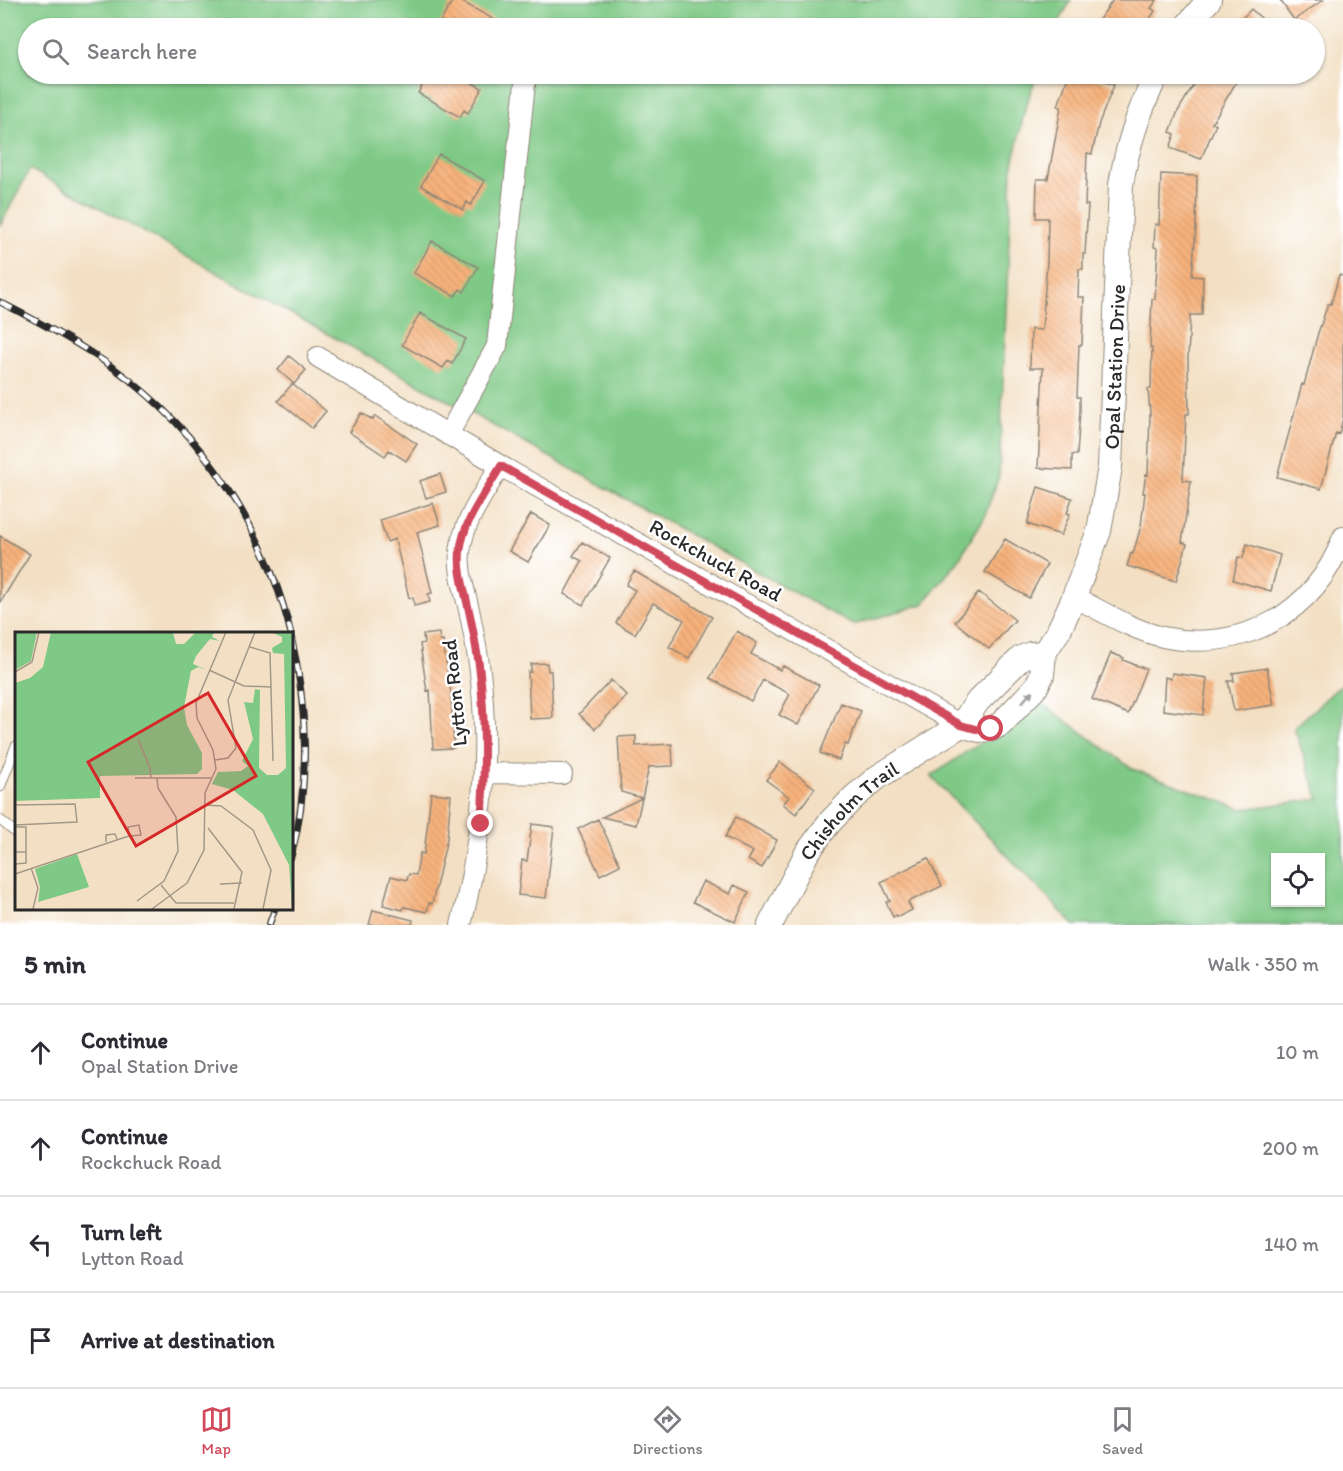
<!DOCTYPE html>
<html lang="en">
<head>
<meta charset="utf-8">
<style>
	body { margin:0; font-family:Itim,sans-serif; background:#f7f7f7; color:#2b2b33 }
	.controls { position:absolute; right:18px; bottom:18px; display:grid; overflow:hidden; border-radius:0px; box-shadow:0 2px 4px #0004 }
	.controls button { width:54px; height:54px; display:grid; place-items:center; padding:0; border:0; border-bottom:2px solid #e1e1e2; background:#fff; color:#2b2b33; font:30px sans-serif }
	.stop { position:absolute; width:18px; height:18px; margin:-14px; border:4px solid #d1495b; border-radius:50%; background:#fff }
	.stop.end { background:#d1495b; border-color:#fff; box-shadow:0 2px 6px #0008 }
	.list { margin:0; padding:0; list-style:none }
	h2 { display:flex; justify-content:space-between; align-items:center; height:78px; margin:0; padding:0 24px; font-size:26px }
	h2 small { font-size:20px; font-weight:400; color:#7c7c81 }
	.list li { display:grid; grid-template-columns:39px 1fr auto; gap:18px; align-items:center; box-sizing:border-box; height:96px; padding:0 24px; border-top:2px solid #e1e1e2 }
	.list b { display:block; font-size:22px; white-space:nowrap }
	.list p { margin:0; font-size:20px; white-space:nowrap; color:#7c7c81 }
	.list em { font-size:20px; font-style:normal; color:#7c7c81 }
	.icon { flex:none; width:33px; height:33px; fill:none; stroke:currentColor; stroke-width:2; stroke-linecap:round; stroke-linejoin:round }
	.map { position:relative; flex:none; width:1343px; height:925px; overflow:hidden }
	.search { position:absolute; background:#fff; box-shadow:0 2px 4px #0004; left:18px; right:18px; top:18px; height:66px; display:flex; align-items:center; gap:15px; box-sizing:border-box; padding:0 21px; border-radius:33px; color:#7c7c81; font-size:22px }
	.sheet { height:462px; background:#fff }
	nav { display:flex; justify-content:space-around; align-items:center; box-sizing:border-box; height:84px; border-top:2px solid #e1e1e2; background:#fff; font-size:16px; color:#7c7c81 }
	nav a { display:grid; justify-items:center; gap:3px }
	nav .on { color:#d1495b }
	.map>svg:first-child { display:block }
	.green { fill:#7fc986; stroke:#557a58; stroke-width:1.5; fill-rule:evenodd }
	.building { fill:url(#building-back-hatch) }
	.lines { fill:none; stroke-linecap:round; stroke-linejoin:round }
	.service-casing { stroke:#8f8678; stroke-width:11 }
	.minor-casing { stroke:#8f8678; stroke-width:22 }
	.tertiary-casing { stroke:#8f8678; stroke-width:26 }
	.service { stroke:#fff; stroke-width:9 }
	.minor { stroke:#fff; stroke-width:20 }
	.tertiary { stroke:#fff; stroke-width:24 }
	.rail-casing { stroke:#2b2b2b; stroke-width:7 }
	.rail { stroke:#fff; stroke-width:4.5; stroke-dasharray:14; stroke-linecap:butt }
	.oneway { fill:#a0a0a0 }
	.route { stroke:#d1495b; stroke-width:8 }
	.labels { text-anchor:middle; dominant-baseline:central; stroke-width:5; stroke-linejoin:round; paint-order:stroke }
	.street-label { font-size:21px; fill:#2b2b2b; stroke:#fff }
	.inset-road { fill:none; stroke:#a39887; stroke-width:1.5 }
	.view { fill:#d62828; fill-opacity:0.15; stroke:#d62828; stroke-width:3 }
	.inset-edge { fill:none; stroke:#2b2b2b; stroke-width:3 }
</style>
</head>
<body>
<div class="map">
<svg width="1343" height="925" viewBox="0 0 1343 925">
	<defs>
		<pattern id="building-back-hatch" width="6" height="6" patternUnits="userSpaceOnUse" patternTransform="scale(1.5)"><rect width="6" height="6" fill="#f7b27c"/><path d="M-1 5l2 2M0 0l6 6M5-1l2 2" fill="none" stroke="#d4996b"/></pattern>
	</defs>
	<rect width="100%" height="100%" fill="#fff"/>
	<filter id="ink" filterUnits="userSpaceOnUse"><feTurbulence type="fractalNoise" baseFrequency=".0167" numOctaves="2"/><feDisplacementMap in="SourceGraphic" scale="12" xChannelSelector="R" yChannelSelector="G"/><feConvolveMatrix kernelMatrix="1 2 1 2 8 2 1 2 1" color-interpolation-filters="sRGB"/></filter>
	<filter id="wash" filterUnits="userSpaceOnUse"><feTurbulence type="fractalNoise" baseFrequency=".008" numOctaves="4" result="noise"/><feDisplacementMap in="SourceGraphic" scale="24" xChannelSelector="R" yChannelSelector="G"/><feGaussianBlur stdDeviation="1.35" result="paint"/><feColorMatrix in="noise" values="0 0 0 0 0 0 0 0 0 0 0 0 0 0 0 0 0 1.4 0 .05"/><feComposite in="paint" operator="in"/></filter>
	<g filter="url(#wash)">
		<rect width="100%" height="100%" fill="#f3e0c4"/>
		<path class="green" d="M0 0H1071L1056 28H28V74H1037L1025 109 1012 169 999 476 984 518 957 562 923 604 853 625 30 169 0 226Z
			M1343 683V925H1074L931 776 1040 702 1133 769 1242 809 1319 799 1294 728ZM1276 858H1320V902H1276Z"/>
		<g id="blocks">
			<path class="building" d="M453 0H459L509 28H437Z
				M1113 0H1157L1151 8 1155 11 1144 28H1093Z
				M1280 0H1323L1294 20Z
				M1251 9 1272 28H1233Z
				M429 74H456L482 88 468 113 464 110 460 117 418 93Z
				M1069 74H1083L1114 85 1099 123 1092 154 1087 153 1085 205H1088L1085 254H1083V269H1079L1078 297H1084L1082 345H1079L1077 397H1080V410L1077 455H1072V470L1038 468 1043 368H1030L1031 329 1042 330 1047 261 1048 218H1036L1037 179H1048L1061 107 1058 106Z
				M1200 74H1241L1212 123 1216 124 1201 159 1170 148 1175 134 1170 132 1178 111Z
				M439 154 485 181 471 205 467 202 463 210 421 186Z
				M1161 174 1197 176 1196 227 1192 276 1203 277 1202 315H1190L1188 358 1189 414H1186L1183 480 1191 481 1182 542 1187 544 1176 581 1127 566 1131 553 1133 554 1141 526 1145 493H1143L1146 474 1148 475 1150 413 1148 389H1151L1152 348H1150L1152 299H1155L1158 248 1154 247 1155 224 1159 225Z
				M432 241 478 267 464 292 460 289 455 296 414 273Z
				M1339 275 1343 276V418L1339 434 1336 433 1321 489 1277 477 1302 384 1304 385 1318 333 1328 304H1331Z
				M420 313 466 339 452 364 448 361 443 368 402 345Z
				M289 356 306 370 294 384 278 370Z
				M292 384 326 411 312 428 278 401Z
				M361 413 373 420 375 416 417 444 406 461 389 450 385 456 349 432Z
				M440 474 446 492 426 498 420 481Z
				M1038 487 1072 498 1067 513 1070 514 1061 535 1027 524Z
				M433 503 440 525 417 532 432 593 428 594 430 602 414 606 413 597 409 598 395 539 387 542 380 520Z
				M531 514 550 525 528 562 509 551Z
				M0 536 30 554 0 603Z
				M1005 539 1047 564 1029 598 985 572Z
				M582 542 610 558 583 605 564 594 582 561 573 556Z
				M1247 544 1280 555 1271 591 1233 580 1238 557 1243 558Z
				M634 571 712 617 689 658 669 647 684 620 653 603 635 634 616 623 635 590 626 585Z
				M979 592 1015 620 989 649 955 622Z
				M737 631 757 643 751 654 780 670 783 666 819 685 798 725 779 715 790 694 763 680 751 701 710 678Z
				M439 633 440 641H443L451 694 454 748 433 749 430 690 427 691 420 644 424 643 423 635Z
				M1111 653 1124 658 1123 660 1146 669 1128 714 1092 699Z
				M547 663 548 671H551L553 718 530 719 528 672H531V664Z
				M1267 668 1274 705 1234 711 1228 681H1234L1233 673Z
				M1172 673 1207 678 1203 715 1163 710 1165 677 1171 679Z
				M611 680 627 696 595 729 579 714Z
				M841 703 861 711 848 745 845 744 839 760 820 753Z
				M636 736V746L672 744 673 766 649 767 636 825 602 817 642 798 621 792 618 737Z
				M780 762 815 788 796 814 783 804 789 797 766 780Z
				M431 793 451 795 447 839 432 904 429 903 427 912 404 907 403 910 383 905 391 876 407 880 409 874 416 875 420 853 424 854Z
				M736 817 777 840 762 868 748 860 753 852 725 837Z
				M598 819 620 865 600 875 578 829Z
				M532 824 554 827 546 898 518 895 522 860 527 861Z
				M928 858 942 886 908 902 912 910 898 917 897 915 893 917 886 902 890 901 881 882Z
				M703 881 730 894 734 885 749 892 735 922 693 902Z
				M373 910 413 920 412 925H369Z"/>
		</g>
	</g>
	<g filter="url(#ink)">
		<use href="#blocks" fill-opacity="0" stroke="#8f8678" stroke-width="1.5"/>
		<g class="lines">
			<defs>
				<path id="service" d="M0 787 16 746
					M0 820 16 833"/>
				<path id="minor" d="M318 357 506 469 961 725
					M448 435 497 346 526 74
					M1074 597C1102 611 1132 630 1163 637 1241 654 1316 613 1343 537
					M484 773 562 774
					M461 925C482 839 491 752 479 664 476 646 473 628 469 610 465 591 458 572 460 552 463 521 485 492 500 466"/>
				<g id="tertiary">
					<path d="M1185 28 1209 0"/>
					<path id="s1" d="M961 725 979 730 991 729 1001 724 1036 687 1042 675 1044 653 1059 630 1072 602 1099 531 1110 467 1121 185C1127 144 1139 110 1157 74"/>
					<path id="s2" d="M770 925 807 853 829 823 853 798 878 777 961 725 978 701 1021 658 1031 654 1044 653"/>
				</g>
			</defs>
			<use href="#service" class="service-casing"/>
			<use href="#minor" class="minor-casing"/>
			<use href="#tertiary" class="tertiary-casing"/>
			<use href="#service" class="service"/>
			<use href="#minor" class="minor"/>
			<use href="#tertiary" class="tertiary"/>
			<defs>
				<path id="rail" d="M0 302C39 322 79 343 115 369 202 432 266 529 291 634
					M291 636C308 708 310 785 291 857
					M269 925 275 908"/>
			</defs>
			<use href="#rail" class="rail-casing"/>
			<use href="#rail" class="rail"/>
		</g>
		<defs><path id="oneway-solid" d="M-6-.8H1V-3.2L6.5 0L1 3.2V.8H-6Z" transform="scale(1.5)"/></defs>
		<use class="oneway" href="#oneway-solid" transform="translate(1027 697) rotate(-48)"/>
	</g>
	<g class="lines" filter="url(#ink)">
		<path class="route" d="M481 824C485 771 486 718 479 665 476 647 473 628 469 611 465 591 458 572 460 552 463 521 486 492 501 466L961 725 979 730 991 729"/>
	</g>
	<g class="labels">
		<g class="street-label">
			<text stroke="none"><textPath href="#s1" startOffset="428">Opal Station Drive</textPath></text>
			<text transform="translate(716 560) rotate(29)">Rockchuck Road</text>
			<text transform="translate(454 693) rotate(-96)">Lytton Road</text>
			<text stroke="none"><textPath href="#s2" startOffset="141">Chisholm Trail</textPath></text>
		</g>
	</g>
	<g transform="translate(15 632)">
		<rect width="278" height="278" fill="#f3e0c4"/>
		<path d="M0 0H22L16 29 0 38ZM36 0 158 1 161 12H169L181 0H199L197 5 205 9 195 7 181 24 178 32 192 38 183 35 176 39 169 75 172 93 187 121V137L182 142 85 144V166L0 169V51L15 46 28 35ZM256 0H277V276L274 233 248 182 218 158 197 152 203 140 226 139 233 134 227 129 238 107 229 70 238 71 240 57 245 58 244 136 252 143H263L271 136 269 22 258 21 257 16 267 10V5ZM62 222 74 255 23 270 25 255 20 237Z" fill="#7fc986"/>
		<path class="inset-road" d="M235 15 255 21 258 129M194 38 229 54 256 55M0 40 17 30 24 0M123 107 135 136 136 146M200 128 213 126 221 116 213 68 240 0M120 146H196M0 173 60 172 62 190 0 193M190 173 206 174 238 198 256 238 248 277M0 195H11V220M193 196 227 240 219 277M91 210V203L100 202 102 207M0 220H11V231L0 232M16 236 23 256 18 277M0 242 114 204 113 195 124 193 126 203 114 204M205 252 227 251M146 253 161 271H219M122 269 149 249 163 219 161 185 143 156 142 146M137 277 172 251 189 218 190 161 201 137 198 118 182 86 181 71 211 0"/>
		<path class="view" d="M193 61 241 144 121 214 73 130Z"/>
		<rect width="278" height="278" class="inset-edge"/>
	</g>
</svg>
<div class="controls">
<button><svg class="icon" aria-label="locate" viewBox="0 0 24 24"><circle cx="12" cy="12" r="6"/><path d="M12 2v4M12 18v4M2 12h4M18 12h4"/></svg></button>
</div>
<div class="stop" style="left:991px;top:729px"></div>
<div class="stop end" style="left:481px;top:824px"></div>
<div class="search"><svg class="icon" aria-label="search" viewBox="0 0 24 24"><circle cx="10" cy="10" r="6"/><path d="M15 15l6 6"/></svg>Search here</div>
</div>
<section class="sheet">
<h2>5 min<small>Walk · 350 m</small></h2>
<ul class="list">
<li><svg class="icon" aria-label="ahead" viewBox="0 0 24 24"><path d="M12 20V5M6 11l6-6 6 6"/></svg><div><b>Continue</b><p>Opal Station Drive</p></div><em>10 m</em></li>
<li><svg class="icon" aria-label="ahead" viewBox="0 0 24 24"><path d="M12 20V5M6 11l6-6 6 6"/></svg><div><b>Continue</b><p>Rockchuck Road</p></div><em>200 m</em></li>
<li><svg class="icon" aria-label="left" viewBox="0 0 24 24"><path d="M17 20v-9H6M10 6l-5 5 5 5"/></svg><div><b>Turn left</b><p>Lytton Road</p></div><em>140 m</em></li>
<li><svg class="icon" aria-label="arrive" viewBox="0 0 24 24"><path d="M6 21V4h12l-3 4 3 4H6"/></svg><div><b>Arrive at destination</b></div></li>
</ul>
</section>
<nav>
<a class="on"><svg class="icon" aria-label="map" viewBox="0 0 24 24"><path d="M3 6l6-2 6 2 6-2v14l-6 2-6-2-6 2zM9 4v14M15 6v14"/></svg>Map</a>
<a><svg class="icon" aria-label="directions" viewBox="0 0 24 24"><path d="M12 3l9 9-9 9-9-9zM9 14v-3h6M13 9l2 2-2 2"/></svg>Directions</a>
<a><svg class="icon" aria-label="saved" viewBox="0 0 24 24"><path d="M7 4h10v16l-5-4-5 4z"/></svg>Saved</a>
</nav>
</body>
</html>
